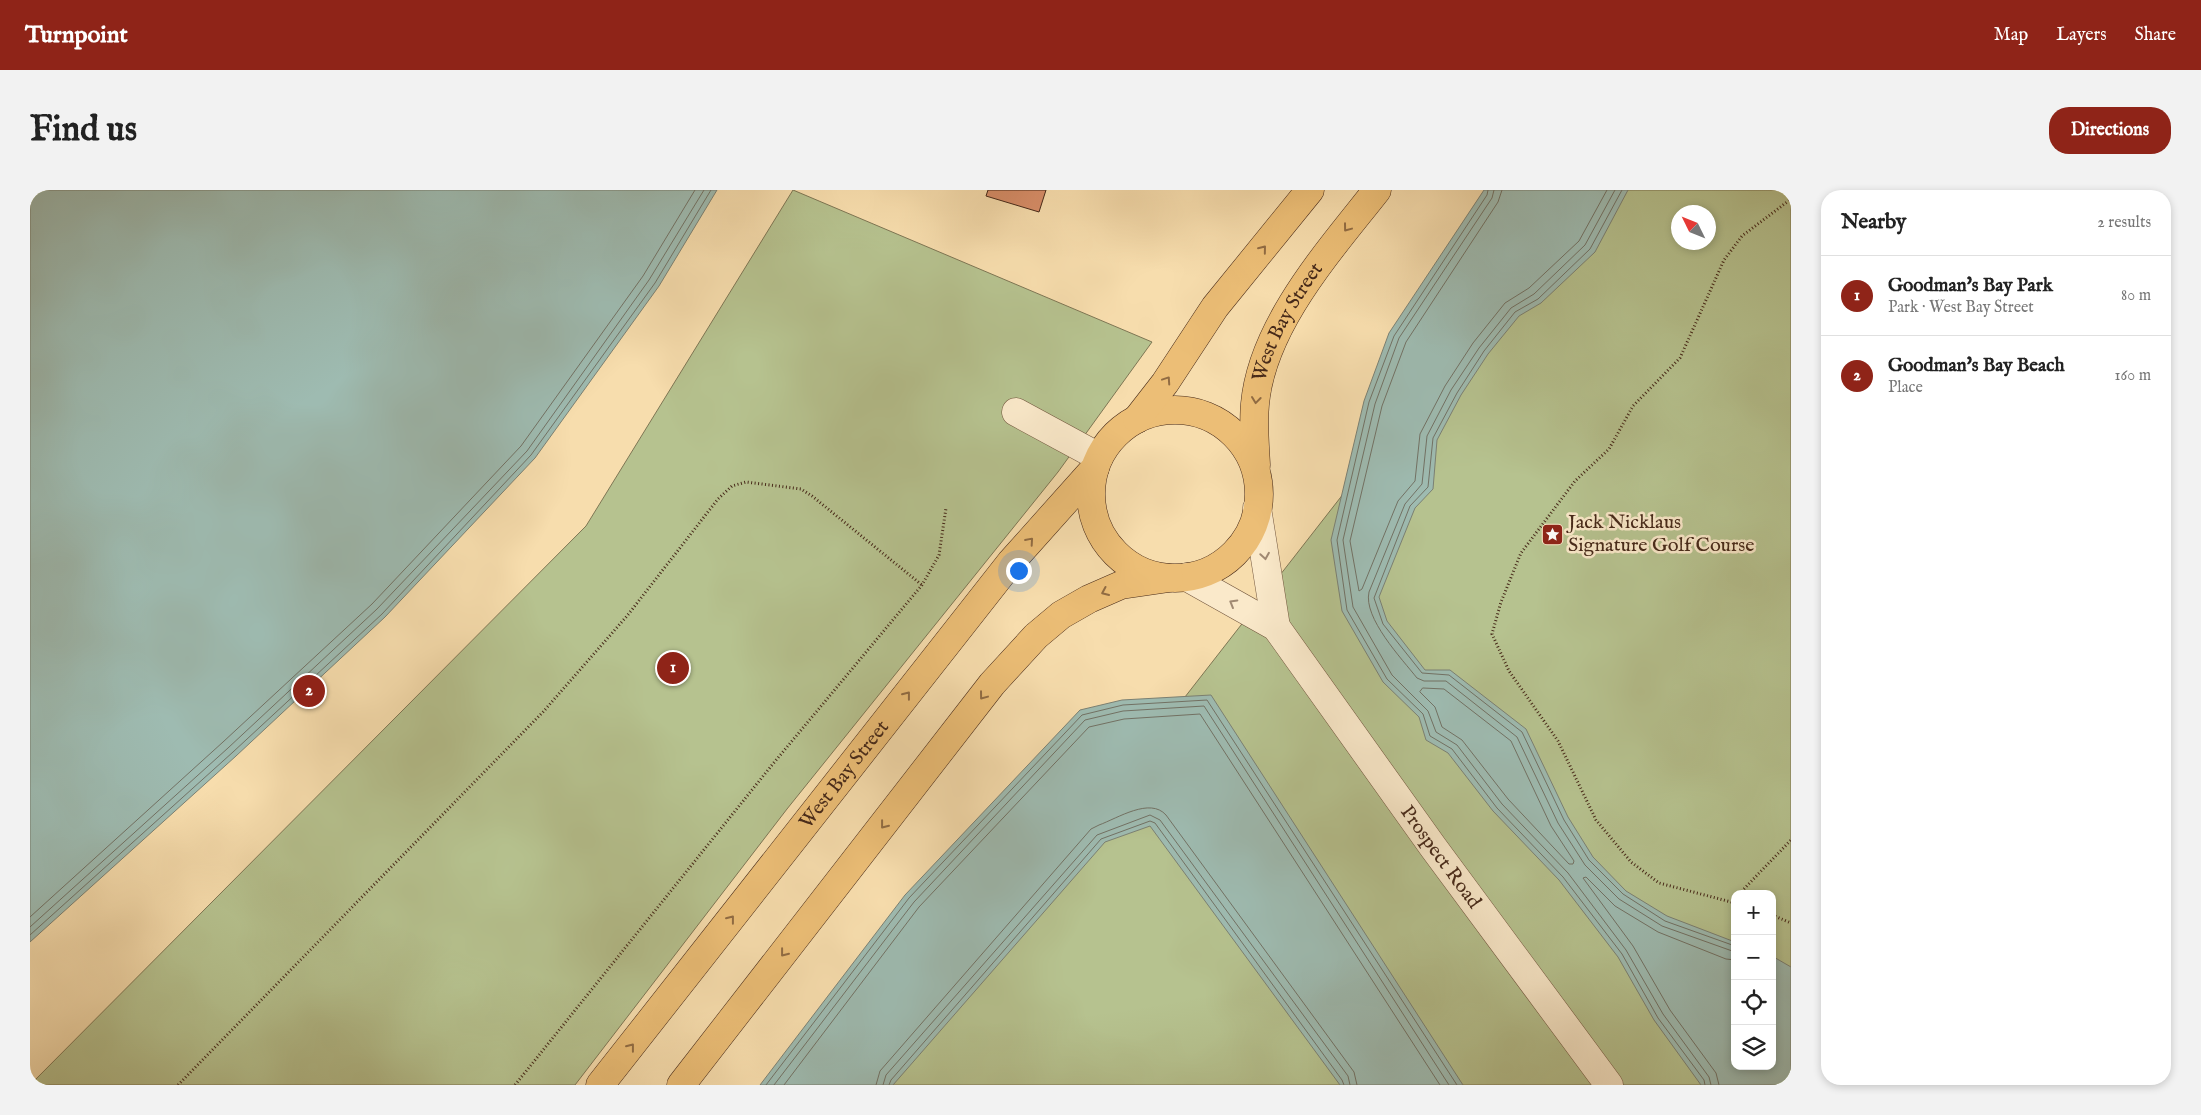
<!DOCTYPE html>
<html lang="en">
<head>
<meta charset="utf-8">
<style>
	body { margin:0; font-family:"IM FELL English",serif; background:#f2f2f2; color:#222 }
	.controls { position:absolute; right:15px; bottom:15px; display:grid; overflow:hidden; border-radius:10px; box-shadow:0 2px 8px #0003 }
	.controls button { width:45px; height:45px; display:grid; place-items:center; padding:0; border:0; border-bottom:1px solid #e0e0e0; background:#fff; color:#222; font:25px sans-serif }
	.compass { position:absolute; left:1641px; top:15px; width:45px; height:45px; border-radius:50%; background:#fff; box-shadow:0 2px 8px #0003; rotate:313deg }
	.you { position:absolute; left:988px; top:380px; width:18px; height:18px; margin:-12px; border:4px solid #fff; border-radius:50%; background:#1a73e8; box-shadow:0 0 0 8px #1a73e833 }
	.badge { display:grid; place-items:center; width:32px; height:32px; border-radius:50%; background:#8f2418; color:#fff; font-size:16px; font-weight:700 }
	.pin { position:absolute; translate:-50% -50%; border:2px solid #fff; box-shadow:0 1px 5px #0006 }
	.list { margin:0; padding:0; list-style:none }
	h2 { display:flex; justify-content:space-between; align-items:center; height:65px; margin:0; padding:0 20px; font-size:21px }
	h2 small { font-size:16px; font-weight:400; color:#767676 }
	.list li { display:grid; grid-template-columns:32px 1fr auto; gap:15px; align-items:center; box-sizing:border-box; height:80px; padding:0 20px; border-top:1px solid #e0e0e0 }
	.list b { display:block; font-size:19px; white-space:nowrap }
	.list p { margin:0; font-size:16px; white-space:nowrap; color:#767676 }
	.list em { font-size:16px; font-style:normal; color:#767676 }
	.icon { flex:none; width:28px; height:28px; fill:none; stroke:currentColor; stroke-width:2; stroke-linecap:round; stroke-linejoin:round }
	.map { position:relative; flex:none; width:1761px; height:895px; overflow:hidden; border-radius:20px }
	header { display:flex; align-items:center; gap:30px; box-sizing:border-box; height:70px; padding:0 25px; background:#8f2418; color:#fff }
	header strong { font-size:24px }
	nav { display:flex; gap:28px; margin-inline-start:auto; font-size:18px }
	.intro { display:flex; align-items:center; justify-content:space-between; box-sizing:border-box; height:120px; padding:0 30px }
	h1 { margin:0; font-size:35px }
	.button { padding:12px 22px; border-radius:20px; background:#8f2418; color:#fff; font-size:18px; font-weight:700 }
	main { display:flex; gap:30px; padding:0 30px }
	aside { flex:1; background:#fff; border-radius:20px; box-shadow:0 2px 8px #0003 }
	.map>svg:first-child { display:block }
	.green { fill:#b6c28f; stroke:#7e7654; fill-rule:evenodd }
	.water { fill:#9ebbb1; stroke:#7b8174 }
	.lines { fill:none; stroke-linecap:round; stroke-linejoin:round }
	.shore { stroke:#727265; stroke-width:1 }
	.building { fill:#d78d68; stroke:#462919 }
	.minor-casing { stroke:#72563e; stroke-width:29 }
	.major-casing { stroke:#462919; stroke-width:29 }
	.path { stroke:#462919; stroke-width:3; stroke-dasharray:1 2.5; stroke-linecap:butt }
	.minor { stroke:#fae9ca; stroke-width:28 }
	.major { stroke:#ecbe76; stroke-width:28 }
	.oneway { stroke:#916c43 }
	.oneway2 { stroke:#a08972 }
	.labels { text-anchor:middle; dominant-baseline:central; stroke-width:5; stroke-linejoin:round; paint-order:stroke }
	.street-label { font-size:20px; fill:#462919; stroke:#fae9ca }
	.poi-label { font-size:20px; fill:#462919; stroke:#fae9ca; text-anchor:start }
</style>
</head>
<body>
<header>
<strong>Turnpoint</strong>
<nav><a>Map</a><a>Layers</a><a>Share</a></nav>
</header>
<div class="intro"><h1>Find us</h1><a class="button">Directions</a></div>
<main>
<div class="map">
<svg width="1761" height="895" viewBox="0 0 1761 895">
	<rect width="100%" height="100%" fill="#f7ddad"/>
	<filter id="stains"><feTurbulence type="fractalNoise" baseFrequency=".004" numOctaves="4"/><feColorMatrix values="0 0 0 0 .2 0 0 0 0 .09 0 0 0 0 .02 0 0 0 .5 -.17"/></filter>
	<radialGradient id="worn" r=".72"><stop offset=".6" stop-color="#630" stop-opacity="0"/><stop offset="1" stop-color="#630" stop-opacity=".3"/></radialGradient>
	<path class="green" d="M763 0 1122 152 1028 282 757 619 545 895H0L556 336Z
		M1529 0H1761V895H767L1130 539 1434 149ZM1648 22H1678V52H1648ZM1705 704H1742V876H1705Z"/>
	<path class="water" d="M0 0H687L629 96 505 268 355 427 206 566 0 752Z
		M1454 0H1598L1565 62 1511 113 1489 126 1458 164 1431 205 1407 250 1403 299 1385 318 1349 407 1357 431 1395 480H1420L1496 539 1538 627 1563 667 1596 701 1637 726 1705 752V876H1742V766L1761 777V895H1671L1624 830 1588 767 1529 690 1463 621 1418 563 1396 550 1389 527 1353 492 1312 421 1301 350 1334 211 1359 143Z
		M1181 505 1433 895H1310L1120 636 1075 652 863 895H730L875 705 1050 520 1092 510Z"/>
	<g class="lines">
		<path class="shore" d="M1458 0 1457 5 1364 146 1339 212 1307 350 1317 420 1357 489 1393 524 1400 546 1422 559 1467 618 1533 687 1592 764 1628 828 1674 890 1675 895
			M1464 0 1462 8 1369 148 1345 214 1313 350 1323 417 1362 485 1398 521 1406 542 1427 555 1472 614 1538 683 1596 760 1633 824 1679 887 1681 895
			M1472 0 1468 12 1376 152 1352 216 1320 351 1329 401 1332 399 1368 311 1385 291 1390 244 1415 196 1443 153 1475 113 1499 98 1549 51 1577 0
			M1585 0 1555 55 1504 104 1481 118 1449 158 1421 200 1397 246 1392 294 1375 314 1339 402C1333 428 1372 469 1387 488L1394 491H1416L1487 547 1528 633 1555 675 1589 709 1632 736 1705 762
			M1592 0 1560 59 1508 109 1485 122 1454 161 1427 203 1403 248 1398 297 1380 316 1344 408 1353 434 1392 483 1419 485 1492 542 1534 630 1559 670 1593 704 1635 731 1705 756
			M1393 498 1414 499 1481 551 1521 636 1544 671 1543 674H1539L1478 609 1432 550 1412 537 1405 517 1390 502Z
			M0 727 193 552 342 414 491 256 613 86 665 0
			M0 737 198 558 347 419 497 261 619 90 674 0
			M0 745 203 562 352 424 501 265 625 93 681 0
			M736 895 879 708 1052 525 1093 515 1177 510 1427 895
			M744 895 884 712 1055 530 1093 521 1174 516 1419 895
			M754 895 889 717 1059 537 1094 529 1170 524 1410 895
			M846 895 850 881 1061 639 1069 635C1088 628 1120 607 1136 625L1324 882 1327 895
			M853 895 856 885 1067 645 1120 625 1130 630 1318 886 1320 895
			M859 895 861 890 1071 649 1120 631 1125 633 1312 890 1314 895
			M1689 895 1686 883 1640 820 1603 756 1553 688 1556 687 1585 716 1628 742 1696 769 1705 770"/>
	</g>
	<path class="building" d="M958 0H1016L1009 22 956 6Z"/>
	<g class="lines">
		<defs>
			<g id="minor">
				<path d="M986 222 1069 267"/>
				<path d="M1227 318 1246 437"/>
				<path id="s1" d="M1157 387 1246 437 1403 657 1579 895"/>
			</g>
			<g id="major">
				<circle cx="1145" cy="304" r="84"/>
				<path d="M1107 229 1135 193 1185 117 1280 0"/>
				<path id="s2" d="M1226 275C1225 255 1223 234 1225 214 1232 135 1300 60 1347 0"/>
				<path id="s3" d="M570 895 981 372 1065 278"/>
				<path d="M651 895 962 494 1006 446 1031 425 1059 409 1091 395 1139 388"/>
			</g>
		</defs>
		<use href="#minor" class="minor-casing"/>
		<use href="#major" class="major-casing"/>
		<path class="path" d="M1709 704 1761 650
			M1705 713 1629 693 1601 672 1566 630 1528 551 1479 481 1462 444 1471 412 1491 363 1545 291 1579 259 1603 216 1650 168 1694 70 1712 46 1761 9
			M1742 725 1761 733
			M148 895 513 522 597 426 688 309 702 296 716 292 771 299 782 306 892 395
			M485 895 742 575 892 395 909 365 916 318"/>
		<use href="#minor" class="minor"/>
		<use href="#major" class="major"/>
	</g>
	<defs><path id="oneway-chevron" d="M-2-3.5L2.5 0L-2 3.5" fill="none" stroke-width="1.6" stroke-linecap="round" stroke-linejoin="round" transform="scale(1.25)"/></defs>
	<g class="oneway">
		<use href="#oneway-chevron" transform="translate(1317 38) rotate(127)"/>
		<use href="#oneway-chevron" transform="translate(1233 59) rotate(-51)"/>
		<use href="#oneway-chevron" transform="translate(1137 190) rotate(-56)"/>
		<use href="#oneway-chevron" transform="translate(1226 210) rotate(97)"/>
		<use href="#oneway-chevron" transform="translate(1000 351) rotate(-49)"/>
		<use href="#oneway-chevron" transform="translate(1075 402) rotate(156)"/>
		<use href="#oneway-chevron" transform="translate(877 505) rotate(-52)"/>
		<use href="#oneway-chevron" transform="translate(953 506) rotate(127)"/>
		<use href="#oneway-chevron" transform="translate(854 635) rotate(128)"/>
		<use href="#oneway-chevron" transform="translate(701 729) rotate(-52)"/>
		<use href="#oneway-chevron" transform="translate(754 763) rotate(128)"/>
		<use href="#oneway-chevron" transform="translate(601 857) rotate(-52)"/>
	</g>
	<g class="oneway2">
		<use href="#oneway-chevron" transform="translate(1235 366) rotate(81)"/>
		<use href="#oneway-chevron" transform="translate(1203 413) rotate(-150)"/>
	</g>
	<defs>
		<symbol id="sight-square" viewBox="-11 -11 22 22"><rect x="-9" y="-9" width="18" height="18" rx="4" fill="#8f2418" stroke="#fae9ca"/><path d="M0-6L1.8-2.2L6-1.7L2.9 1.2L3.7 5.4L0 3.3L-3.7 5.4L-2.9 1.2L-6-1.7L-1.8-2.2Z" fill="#fff"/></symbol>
	</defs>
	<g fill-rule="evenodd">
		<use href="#sight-square" x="1510" y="332" width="25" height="25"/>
	</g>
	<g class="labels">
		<g class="street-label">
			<text stroke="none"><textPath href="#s2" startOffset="150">West Bay Street</textPath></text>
			<text stroke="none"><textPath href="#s3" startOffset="395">West Bay Street</textPath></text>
			<text stroke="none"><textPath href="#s1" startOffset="385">Prospect Road</textPath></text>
		</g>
		<g class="poi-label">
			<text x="1538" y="332">Jack Nicklaus<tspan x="1538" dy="23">Signature Golf Course</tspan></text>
		</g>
	</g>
	<rect width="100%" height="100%" filter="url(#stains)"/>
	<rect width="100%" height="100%" fill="url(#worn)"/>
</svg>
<div class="controls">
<button>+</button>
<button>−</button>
<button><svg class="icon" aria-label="locate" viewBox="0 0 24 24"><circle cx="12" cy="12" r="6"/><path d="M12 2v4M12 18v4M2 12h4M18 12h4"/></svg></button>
<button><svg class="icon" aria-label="layers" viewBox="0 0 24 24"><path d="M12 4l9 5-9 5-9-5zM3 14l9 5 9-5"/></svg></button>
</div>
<svg class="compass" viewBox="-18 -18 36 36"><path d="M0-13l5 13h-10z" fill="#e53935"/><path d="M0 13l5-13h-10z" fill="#767676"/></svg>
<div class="you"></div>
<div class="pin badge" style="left:643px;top:478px">1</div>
<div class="pin badge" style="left:279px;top:501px">2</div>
</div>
<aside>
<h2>Nearby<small>2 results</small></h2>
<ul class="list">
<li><span class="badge">1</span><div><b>Goodman's Bay Park</b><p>Park · West Bay Street</p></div><em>80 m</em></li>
<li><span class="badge">2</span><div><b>Goodman's Bay Beach</b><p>Place</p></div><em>160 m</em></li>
</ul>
</aside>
</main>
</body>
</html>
